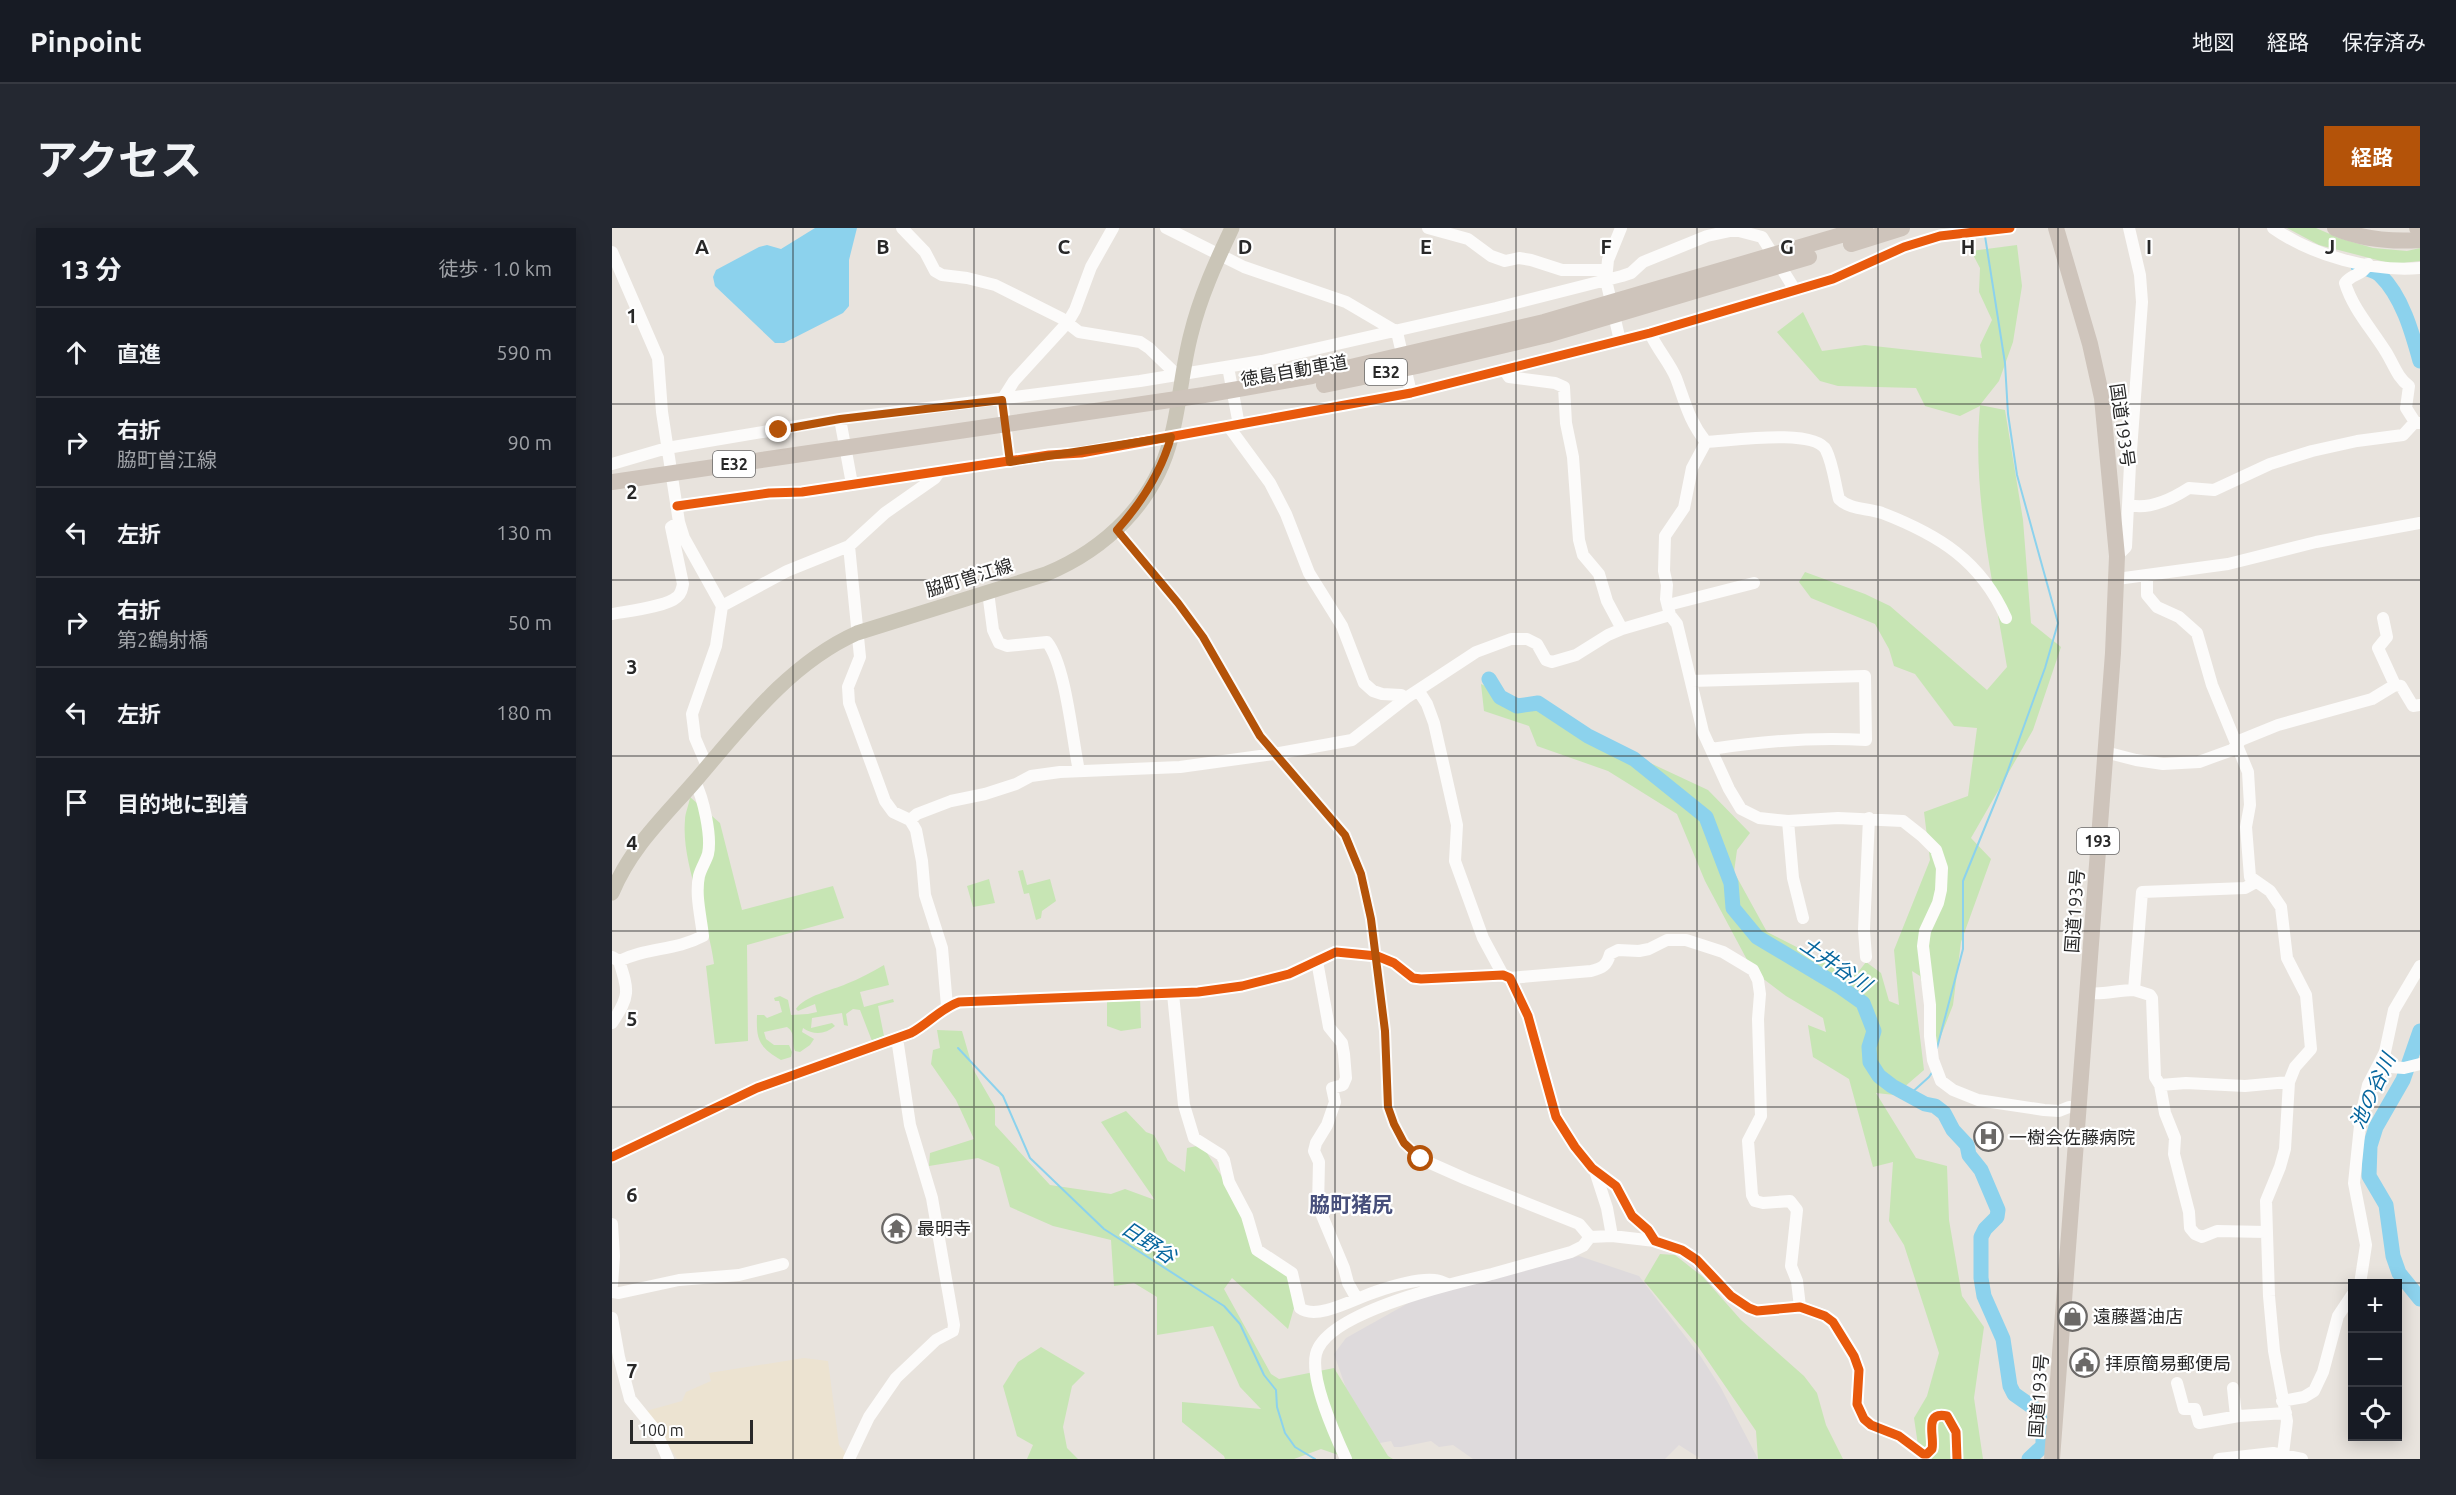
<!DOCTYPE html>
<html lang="ja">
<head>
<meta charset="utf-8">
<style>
	body { margin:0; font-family:Ubuntu,"Noto Sans JP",sans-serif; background:#242831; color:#f1f3f6 }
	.controls { position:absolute; right:18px; bottom:18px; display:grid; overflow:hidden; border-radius:0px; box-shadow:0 3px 15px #0003 }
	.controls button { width:54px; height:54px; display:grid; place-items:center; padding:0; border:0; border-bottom:2px solid #363941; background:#171b24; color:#f1f3f6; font:30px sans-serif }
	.scale { position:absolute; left:18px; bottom:15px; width:123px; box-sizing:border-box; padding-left:6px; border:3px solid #282828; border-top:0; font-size:16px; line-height:21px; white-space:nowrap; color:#282828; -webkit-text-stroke:4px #fff; paint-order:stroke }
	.stop { position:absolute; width:18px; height:18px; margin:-14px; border:4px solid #b45309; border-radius:50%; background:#fff }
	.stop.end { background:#b45309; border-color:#fff; box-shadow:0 2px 6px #0008 }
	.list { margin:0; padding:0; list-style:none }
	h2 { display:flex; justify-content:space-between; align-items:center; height:78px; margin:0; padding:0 24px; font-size:26px }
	h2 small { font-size:20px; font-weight:400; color:#9ea1a6 }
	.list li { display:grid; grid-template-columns:39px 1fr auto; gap:18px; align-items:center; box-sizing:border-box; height:90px; padding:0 24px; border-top:2px solid #363941 }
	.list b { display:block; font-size:22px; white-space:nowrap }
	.list p { margin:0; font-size:20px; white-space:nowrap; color:#9ea1a6 }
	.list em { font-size:20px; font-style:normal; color:#9ea1a6 }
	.icon { flex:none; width:33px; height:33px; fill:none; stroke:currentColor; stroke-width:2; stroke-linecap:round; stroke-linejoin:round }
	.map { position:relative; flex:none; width:1808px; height:1231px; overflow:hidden; border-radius:0px }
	header { display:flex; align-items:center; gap:36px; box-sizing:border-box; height:84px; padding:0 30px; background:#171b24; border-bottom:2px solid #363941 }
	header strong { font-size:28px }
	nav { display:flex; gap:33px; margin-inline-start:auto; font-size:21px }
	.intro { display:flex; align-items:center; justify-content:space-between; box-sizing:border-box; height:144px; padding:0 36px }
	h1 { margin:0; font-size:42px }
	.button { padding:15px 27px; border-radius:0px; background:#b45309; color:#fff; font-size:21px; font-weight:700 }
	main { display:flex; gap:36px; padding:0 36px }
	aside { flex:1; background:#171b24; border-radius:0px; box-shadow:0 3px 15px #0003 }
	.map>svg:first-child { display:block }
	.industrial { fill:#dedadc }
	.education { fill:#ece3d1 }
	.green { fill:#c7e5b4 }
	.water { fill:#8cd2ed }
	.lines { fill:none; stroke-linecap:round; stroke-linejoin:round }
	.stream { stroke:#8cd2ed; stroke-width:2 }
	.river { stroke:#8cd2ed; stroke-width:15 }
	.minor { stroke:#fcfbfa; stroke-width:12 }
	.major { stroke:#cac5b7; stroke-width:15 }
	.highway { stroke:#cec4bb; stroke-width:16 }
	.cycleway-casing { stroke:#fff; stroke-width:13 }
	.cycleway { stroke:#e8590c; stroke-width:9 }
	.route { stroke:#b45309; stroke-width:8 }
	.grid { fill:none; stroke:#282828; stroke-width:1.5; stroke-opacity:0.55 }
	.labels { text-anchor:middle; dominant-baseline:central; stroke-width:4.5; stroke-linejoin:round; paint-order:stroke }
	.shield { fill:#fff; stroke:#686868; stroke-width:1.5 }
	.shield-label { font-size:16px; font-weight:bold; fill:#282828 }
	.street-label { font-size:18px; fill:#282828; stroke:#fff }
	.poi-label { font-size:18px; fill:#282828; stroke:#fff; text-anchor:start }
	.water-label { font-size:20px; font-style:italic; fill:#06669e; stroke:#fff }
	.quarter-label { font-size:21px; font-weight:bold; fill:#474f7b; stroke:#fff }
	.grid-label { font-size:20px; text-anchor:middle; font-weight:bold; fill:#282828; stroke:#fff; stroke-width:4.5; stroke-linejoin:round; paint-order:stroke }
</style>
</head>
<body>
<header>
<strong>Pinpoint</strong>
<nav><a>地図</a><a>経路</a><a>保存済み</a></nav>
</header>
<div class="intro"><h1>アクセス</h1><a class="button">経路</a></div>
<main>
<aside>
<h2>13 分<small>徒歩 · 1.0 km</small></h2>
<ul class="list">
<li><svg class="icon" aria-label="ahead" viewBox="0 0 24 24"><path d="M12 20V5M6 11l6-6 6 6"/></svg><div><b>直進</b></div><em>590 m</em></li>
<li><svg class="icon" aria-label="right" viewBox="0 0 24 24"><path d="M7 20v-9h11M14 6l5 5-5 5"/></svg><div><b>右折</b><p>脇町曽江線</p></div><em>90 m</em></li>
<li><svg class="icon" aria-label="left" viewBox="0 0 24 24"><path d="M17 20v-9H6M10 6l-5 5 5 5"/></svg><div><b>左折</b></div><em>130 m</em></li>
<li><svg class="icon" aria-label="right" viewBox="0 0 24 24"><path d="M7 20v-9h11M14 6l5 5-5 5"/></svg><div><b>右折</b><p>第2鶴射橋</p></div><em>50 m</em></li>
<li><svg class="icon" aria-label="left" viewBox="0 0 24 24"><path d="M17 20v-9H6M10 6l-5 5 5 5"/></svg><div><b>左折</b></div><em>180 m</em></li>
<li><svg class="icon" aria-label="arrive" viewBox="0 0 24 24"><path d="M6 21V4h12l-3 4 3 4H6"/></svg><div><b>目的地に到着</b></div></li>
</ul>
</aside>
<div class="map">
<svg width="1808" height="1231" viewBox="0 0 1808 1231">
	<rect width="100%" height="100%" fill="#e8e3dd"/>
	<path class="industrial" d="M967 1028 1027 1048 1089 1129 1109 1160 1146 1231H1089L1067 1217 1053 1231H861L841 1217 827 1219 819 1213 789 1219H782L779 1213 768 1215 734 1160 722 1126 734 1110 809 1068Z"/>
	<path class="education" d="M192 1130 216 1133 227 1217 233 1224 232 1231H65L34 1183 70 1173 74 1164 99 1153 97 1145Z"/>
	<path class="green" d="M1675 0H1704L1727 10 1761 20 1795 23 1808 20V33L1781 36 1707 17Z
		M1405 17 1410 58 1401 114 1387 153 1368 177 1393 182 1411 292 1419 395 1449 419 1421 502 1359 610 1379 631 1349 714 1341 777 1325 818 1308 748 1300 743 1312 842 1283 867 1264 865 1304 930 1335 938 1337 992 1350 1068 1372 1099 1362 1170 1371 1231H1308L1302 1190 1315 1168 1327 1125 1292 1017 1277 993 1281 934 1261 939 1237 851 1201 829 1196 797 1214 804 1211 790 1174 768 1141 743 1093 653 1065 586 996 543 925 518 917 498 872 483 869 456 1096 562 1138 605 1125 622 1122 644 1155 704 1212 733 1247 743 1254 734 1269 745 1277 773 1287 777 1282 722 1318 632 1312 584 1356 568 1365 500 1342 498 1303 446 1282 438 1277 421 1263 396 1199 370 1187 354 1193 344 1253 366 1278 378 1375 462 1395 439C1381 354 1360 265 1368 178L1348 188 1313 178 1304 160 1226 158 1208 153 1165 104 1191 84 1210 123 1253 117 1370 130 1368 117 1380 92 1367 64 1368 40 1359 23Z
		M78 569 108 595 130 682 221 658 232 690 135 717 136 813 103 816 94 738 102 736C97 691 69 637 73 592 73 585 77 577 78 569Z
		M411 642 415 657 438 651 444 673 430 683 429 690 424 692 417 665 412 666 406 643Z
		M377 651 383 675 361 679 355 658Z
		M272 737 277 757 248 764 252 779 281 771 282 774 266 778 272 808 260 813 248 782 241 781 234 786 236 798 232 797 230 785 200 790 199 800 220 795 223 798C213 807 201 807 191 800L190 804 202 811 198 817 188 824 183 823C179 813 184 805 175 799L152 804 154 811 162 817H177L180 824 179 829 169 832C147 819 144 812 145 787H152L155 790 170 784 167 773H163L162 770 168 768 176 772 179 787 196 786 205 784 203 776 186 783 184 781C192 768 221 762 234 756 247 751 260 744 272 737Z
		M528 769 529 800 509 803 495 798V770Z
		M325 802 350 803 361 841 383 879V897L438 957 499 966 513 961 543 972 489 894 514 883 534 904 542 907 556 933 573 944 575 920 590 917 622 968 643 1028 673 1038 684 1073 676 1101 620 1050 612 1061 659 1146 667 1151 722 1140 776 1228 781 1231H738L709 1221 682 1231H613L612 1228 570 1194V1174L649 1181 628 1159 601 1098 545 1107V1069L522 1055 502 1058 499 1012 441 998 398 979 387 939 366 930 317 938 318 925 362 911 344 872 319 836 321 822 328 820Z
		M1048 1026 1063 1027 1091 1049 1129 1092 1192 1148 1205 1165 1214 1197 1231 1231H1146L1144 1203 1085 1117 1032 1053Z
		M429 1119 473 1145 460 1158 451 1199 455 1220 466 1231H415L421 1217 405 1208 391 1158 406 1134Z"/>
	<path class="water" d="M203 0H245L237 32V78L231 85 172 115H163L103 58 101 49 104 42 147 19 155 17 169 21Z"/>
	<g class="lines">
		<path class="stream" d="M346 820 391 868 418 930 492 1001 612 1078 628 1096 652 1147 664 1162 665 1179 673 1205 683 1219 703 1231
			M1325 820 1351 721V653L1395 545 1433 440 1446 395 1405 247 1396 186 1393 135 1373 8
			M1297 867 1317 849 1321 843"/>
		<path class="river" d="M1746 38C1753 40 1762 42 1768 47 1790 68 1800 104 1808 133
			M877 451 888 469 905 478 926 475 976 508 1022 531 1094 589 1119 655 1121 680 1145 709 1227 758 1251 775 1262 803 1257 819 1258 834 1267 848 1280 858 1313 876 1323 878 1332 885 1341 902 1355 917 1357 927 1369 942 1386 982 1385 989 1373 1001 1369 1009V1050L1372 1068 1391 1111 1398 1158 1402 1166 1422 1180 1427 1188 1431 1197V1218L1417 1231
			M1808 803 1791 852 1764 899 1758 918 1757 948 1774 977 1781 1028 1787 1045 1808 1071"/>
		<path class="minor" d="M290 0 313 24 323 43 330 47 355 50 383 57 449 90 467 104 528 114 537 120 564 146
			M554 0 632 39 734 74 785 104 799 165
			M816 0 856 11 879 28 893 33 907 30 919 32 950 42H994
			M1661 0C1701 28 1760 44 1808 40
			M0 24 46 130 50 184 67 294 72 310 110 378 104 418 80 486 83 510 95 538
			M1756 36C1752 47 1739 46 1733 55 1741 81 1759 100 1774 124 1782 137 1785 149 1797 158L1794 180 1803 194 1808 195
			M1038 105C1045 121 1058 135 1064 150 1073 174 1077 193 1094 214
			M1008 113 994 52 996 32 1009 0
			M616 139 627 197
			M892 141 897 149 943 155 952 159 954 195 961 229 967 312 971 327 987 346 995 373 1010 401
			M228 191 240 256
			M617 199 658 255 674 286 697 345 730 398 752 455 761 463 770 466 789 467 794 470
			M1094 214 1080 240 1072 280 1053 308 1052 343 1055 357 1054 371 1058 387 1065 396 1091 504 1117 561 1129 581 1147 590 1176 593 1226 590 1291 593 1310 608 1324 622 1330 640 1329 662 1326 675 1313 703 1311 718 1318 777V808L1321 832 1329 853 1341 862 1366 872 1432 882 1447 883 1457 879 1466 880
			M1094 214C1118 213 1202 200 1214 222 1221 236 1223 256 1227 271 1238 282 1256 280 1270 285 1327 307 1369 333 1394 390
			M398 234 390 172 402 153 456 94 463 82 479 39 501 0
			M0 236 55 220 228 191 528 153 650 133 884 80 1010 48 1019 45 1031 34 1095 8 1123 2 1150 9 1183 62
			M1517 277C1538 282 1560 271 1577 260L1602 262 1658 236 1700 223 1745 213 1791 207 1803 194
			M65 278 157 265 190 264 437 227 469 225 799 165 1038 105 1221 51 1292 19 1328 8 1398 0
			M505 302 566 375 591 409 648 508 733 607 749 646 759 691 773 803 776 879 782 896 792 915 809 931 854 951 967 996 978 1009
			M237 318 248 429 236 459 237 475 273 573 281 584 298 592 304 602 310 633 313 667 330 720 335 778
			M1505 328 1514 319 1518 236 1530 74 1528 47 1517 0
			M1535 349V367L1545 379 1567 389 1585 405 1600 457 1636 544 1638 577 1634 599 1638 649 1658 663 1669 679 1675 730 1694 767 1699 821 1683 839 1677 854 1673 921 1668 939 1654 973 1657 1068 1662 1123 1675 1193 1671 1226
			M1505 351 1616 336 1704 314 1808 295
			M376 364 381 402 387 415 395 418 435 414C454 438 460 510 467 543
			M1056 377 1142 355
			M110 378 175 343 237 318 273 285 323 250 328 243
			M0 386C16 383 54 379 65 369 69 366 70 361 71 356L59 299 67 294
			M1771 390 1775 409 1766 420 1783 457
			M1079 453 1253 448 1254 512C1202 509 1151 513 1099 521
			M806 462 815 476 822 495 845 597 843 633 871 710 891 747
			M1493 524 1524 532 1551 536 1587 534 1620 522 1629 512 1666 497 1760 471 1783 457 1789 458 1801 478 1808 477
			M298 592 305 586 339 573 373 566 404 556 419 548 448 544 568 539 662 526 740 512 794 470 864 424 899 411H915L925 416 934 432 940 434 964 427 996 407 1010 401 1058 387
			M1176 593 1181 650 1191 690
			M0 729 7 733C17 763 18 768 0 795
			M1254 729 1252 702 1257 590
			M7 733C35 719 63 723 91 708 89 689 83 667 87 648 89 640 94 633 96 626 100 608 91 569 83 554
			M705 733 717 799 730 815 732 826 734 850 731 857 720 860 723 874 715 897 704 915 702 923 707 934 706 978 732 1040 736 1055 745 1071
			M898 750 979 743C990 740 995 738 998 726L1006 722 1027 723 1037 721 1055 712H1074L1111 724 1141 742 1146 752 1148 766 1146 791 1149 888 1136 913 1140 967 1143 973 1151 975 1178 973 1185 982 1179 1038 1185 1053 1188 1079
			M1522 762 1538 767 1540 770 1543 849 1548 857
			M1476 765C1491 767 1506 762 1522 762L1530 664 1633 660 1644 654
			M561 766 572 877 582 910 609 927 612 932 617 954 635 988 645 1022 680 1045 688 1080C705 1093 744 1070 763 1064 780 1058 805 1050 823 1052 827 1052 832 1055 836 1056
			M1766 838 1792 840 1808 836
			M0 929 145 860 299 805C316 796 329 780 347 774L586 764 630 758 677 746 724 724 765 728 782 735 801 750 809 751 891 747 898 750 916 788 944 889 963 919 980 940 1004 958 1020 988 1036 1002 1043 1013 1070 1022 1085 1032 1119 1068 1137 1080 1145 1083 1188 1079 1213 1088 1221 1094 1242 1128 1247 1142 1245 1176 1252 1191 1259 1197 1287 1208 1311 1226H1315L1320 1221C1323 1209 1311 1183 1335 1188L1344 1204 1345 1231
			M983 943 995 980 1000 1008
			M0 996 2 1028 0 1057
			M1654 1004 1605 1003 1590 1009 1583 1006 1578 1000 1577 984 1562 926 1563 910 1553 885 1548 857 1574 855 1633 858 1677 854
			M1748 1056 1754 1017 1742 955 1749 888 1756 857 1773 824 1782 782 1808 738
			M0 1064 7 1065 67 1052 127 1047 171 1036
			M0 1090 7 1129 18 1171 44 1203 56 1231
			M1565 1155 1572 1181H1583L1587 1195 1627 1188 1674 1185
			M1621 1160 1624 1188
			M1670 1173 1692 1169 1702 1163 1711 1144 1726 1088 1740 1067
			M237 1231 257 1189 284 1150 324 1112 341 1103 342 1097 320 970 298 897 285 810
			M734 1231C723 1207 698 1152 704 1126 714 1084 842 1055 880 1046 906 1039 933 1031 959 1024L971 1018 978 1009 1000 1008 1043 1013
			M1607 1231 1661 1225 1690 1231"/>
		<path class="major" d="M0 665C19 619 52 589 84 552 131 497 178 435 245 405L434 346C494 321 543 274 559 210 568 176 570 140 579 106 588 69 604 34 620 0"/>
		<path class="highway" d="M1723 0C1750 11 1779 14 1808 12
			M1805 0H1806
			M1239 16 1290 0
			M712 157 805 138 935 107 1197 29
			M0 254 592 167 700 148 932 94 1253 0
			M1440 1231 1501 425 1505 328 1490 170 1478 116 1444 0"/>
		<defs>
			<path id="cycleway" d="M65 278 157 265 190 264 437 227 469 225 799 165 1038 105 1221 51 1292 19 1328 8 1398 0
				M0 929 145 860 299 805C316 796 329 780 347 774L586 764 630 758 677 746 724 724 765 728 782 735 801 750 809 751 891 747 898 750 916 788 944 889 963 919 980 940 1004 958 1020 988 1036 1002 1043 1013 1070 1022 1085 1032 1119 1068 1137 1080 1145 1083 1188 1079 1213 1088 1221 1094 1242 1128 1247 1142 1245 1176 1252 1191 1259 1197 1287 1208 1311 1226H1315L1320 1221C1323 1209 1311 1183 1335 1188L1344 1204 1345 1231"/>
		</defs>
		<use href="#cycleway" class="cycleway-casing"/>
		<use href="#cycleway" class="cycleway"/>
	</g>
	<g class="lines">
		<path class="route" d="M167 202 228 191 390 172 398 234 559 209C549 245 530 274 505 302L566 375 591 409 648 508 733 607 749 646 759 691 773 803 776 879 782 896 792 915 809 931"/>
	</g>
	<path class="grid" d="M181 0V1231M362 0V1231M542 0V1231M723 0V1231M904 0V1231M1085 0V1231M1266 0V1231M1446 0V1231M1627 0V1231M0 176H1808M0 352H1808M0 528H1808M0 703H1808M0 879H1808M0 1055H1808"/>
	<defs>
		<symbol id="hospital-ring" viewBox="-11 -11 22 22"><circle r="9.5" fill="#fff" stroke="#6b6967" stroke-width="1.5"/><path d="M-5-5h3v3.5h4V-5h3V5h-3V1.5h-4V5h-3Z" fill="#6b6967"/></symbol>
		<symbol id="temple-ring" viewBox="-11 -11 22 22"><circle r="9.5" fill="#fff" stroke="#6b6967" stroke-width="1.5"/><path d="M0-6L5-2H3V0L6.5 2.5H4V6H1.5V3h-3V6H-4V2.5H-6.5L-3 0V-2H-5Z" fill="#6b6967"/></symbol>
		<symbol id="shop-ring" viewBox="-11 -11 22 22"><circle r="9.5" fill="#fff" stroke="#6b6967" stroke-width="1.5"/><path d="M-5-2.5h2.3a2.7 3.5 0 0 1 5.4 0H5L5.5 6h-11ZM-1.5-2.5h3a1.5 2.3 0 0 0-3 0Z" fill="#6b6967"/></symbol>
		<symbol id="civic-ring" viewBox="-11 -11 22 22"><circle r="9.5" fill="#fff" stroke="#6b6967" stroke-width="1.5"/><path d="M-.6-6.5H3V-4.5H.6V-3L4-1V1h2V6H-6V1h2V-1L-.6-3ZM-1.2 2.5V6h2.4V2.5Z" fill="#6b6967"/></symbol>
	</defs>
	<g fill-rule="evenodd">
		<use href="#hospital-ring" x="1360" y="892" width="33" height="33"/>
		<use href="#temple-ring" x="268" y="984" width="33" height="33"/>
		<use href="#shop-ring" x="1444" y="1072" width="33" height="33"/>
		<use href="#civic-ring" x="1456" y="1118" width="33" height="33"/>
	</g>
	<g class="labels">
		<g class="shield">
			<rect x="753" y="131" width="42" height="26" rx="4.5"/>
			<rect x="101" y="223" width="42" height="26" rx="4.5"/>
			<rect x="1465" y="600" width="42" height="26" rx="4.5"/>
		</g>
		<g class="shield-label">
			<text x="774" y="144">E32</text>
			<text x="122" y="236">E32</text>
			<text x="1486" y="613">193</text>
		</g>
		<g class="street-label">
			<text transform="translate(682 142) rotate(-10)">徳島自動車道</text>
			<text transform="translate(1511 197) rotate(82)">国道193号</text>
			<text transform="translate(357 349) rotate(-17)">脇町曽江線</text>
			<text transform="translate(1462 683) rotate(-86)">国道193号</text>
			<text transform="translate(1426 1168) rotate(-86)">国道193号</text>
		</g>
		<g class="poi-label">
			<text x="1397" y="909">一樹会佐藤病院</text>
			<text x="305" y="1000">最明寺</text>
			<text x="1481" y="1088">遠藤醤油店</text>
			<text x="1493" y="1135">拝原簡易郵便局</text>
		</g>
		<g class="water-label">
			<text transform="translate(1224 736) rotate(34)">土井谷川</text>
			<text transform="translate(1760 863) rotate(-65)">池の谷川</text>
			<text transform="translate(537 1014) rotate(33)">日野谷</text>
		</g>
		<g class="quarter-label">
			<text x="739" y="976">脇町猪尻</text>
		</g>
	</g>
	<g class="grid-label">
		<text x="90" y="26">A</text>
		<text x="271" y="26">B</text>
		<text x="452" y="26">C</text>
		<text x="633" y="26">D</text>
		<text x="814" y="26">E</text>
		<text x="994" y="26">F</text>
		<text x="1175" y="26">G</text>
		<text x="1356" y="26">H</text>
		<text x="1537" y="26">I</text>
		<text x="1718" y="26">J</text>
		<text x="20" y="95">1</text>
		<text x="20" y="271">2</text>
		<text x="20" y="446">3</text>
		<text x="20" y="622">4</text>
		<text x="20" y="798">5</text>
		<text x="20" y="974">6</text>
		<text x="20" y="1150">7</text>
	</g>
</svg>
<div class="controls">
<button>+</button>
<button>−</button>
<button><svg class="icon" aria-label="locate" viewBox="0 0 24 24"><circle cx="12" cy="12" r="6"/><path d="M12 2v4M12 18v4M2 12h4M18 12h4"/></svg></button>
</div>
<div class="scale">100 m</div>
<div class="stop" style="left:809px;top:931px"></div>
<div class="stop end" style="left:167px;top:202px"></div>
</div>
</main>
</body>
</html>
